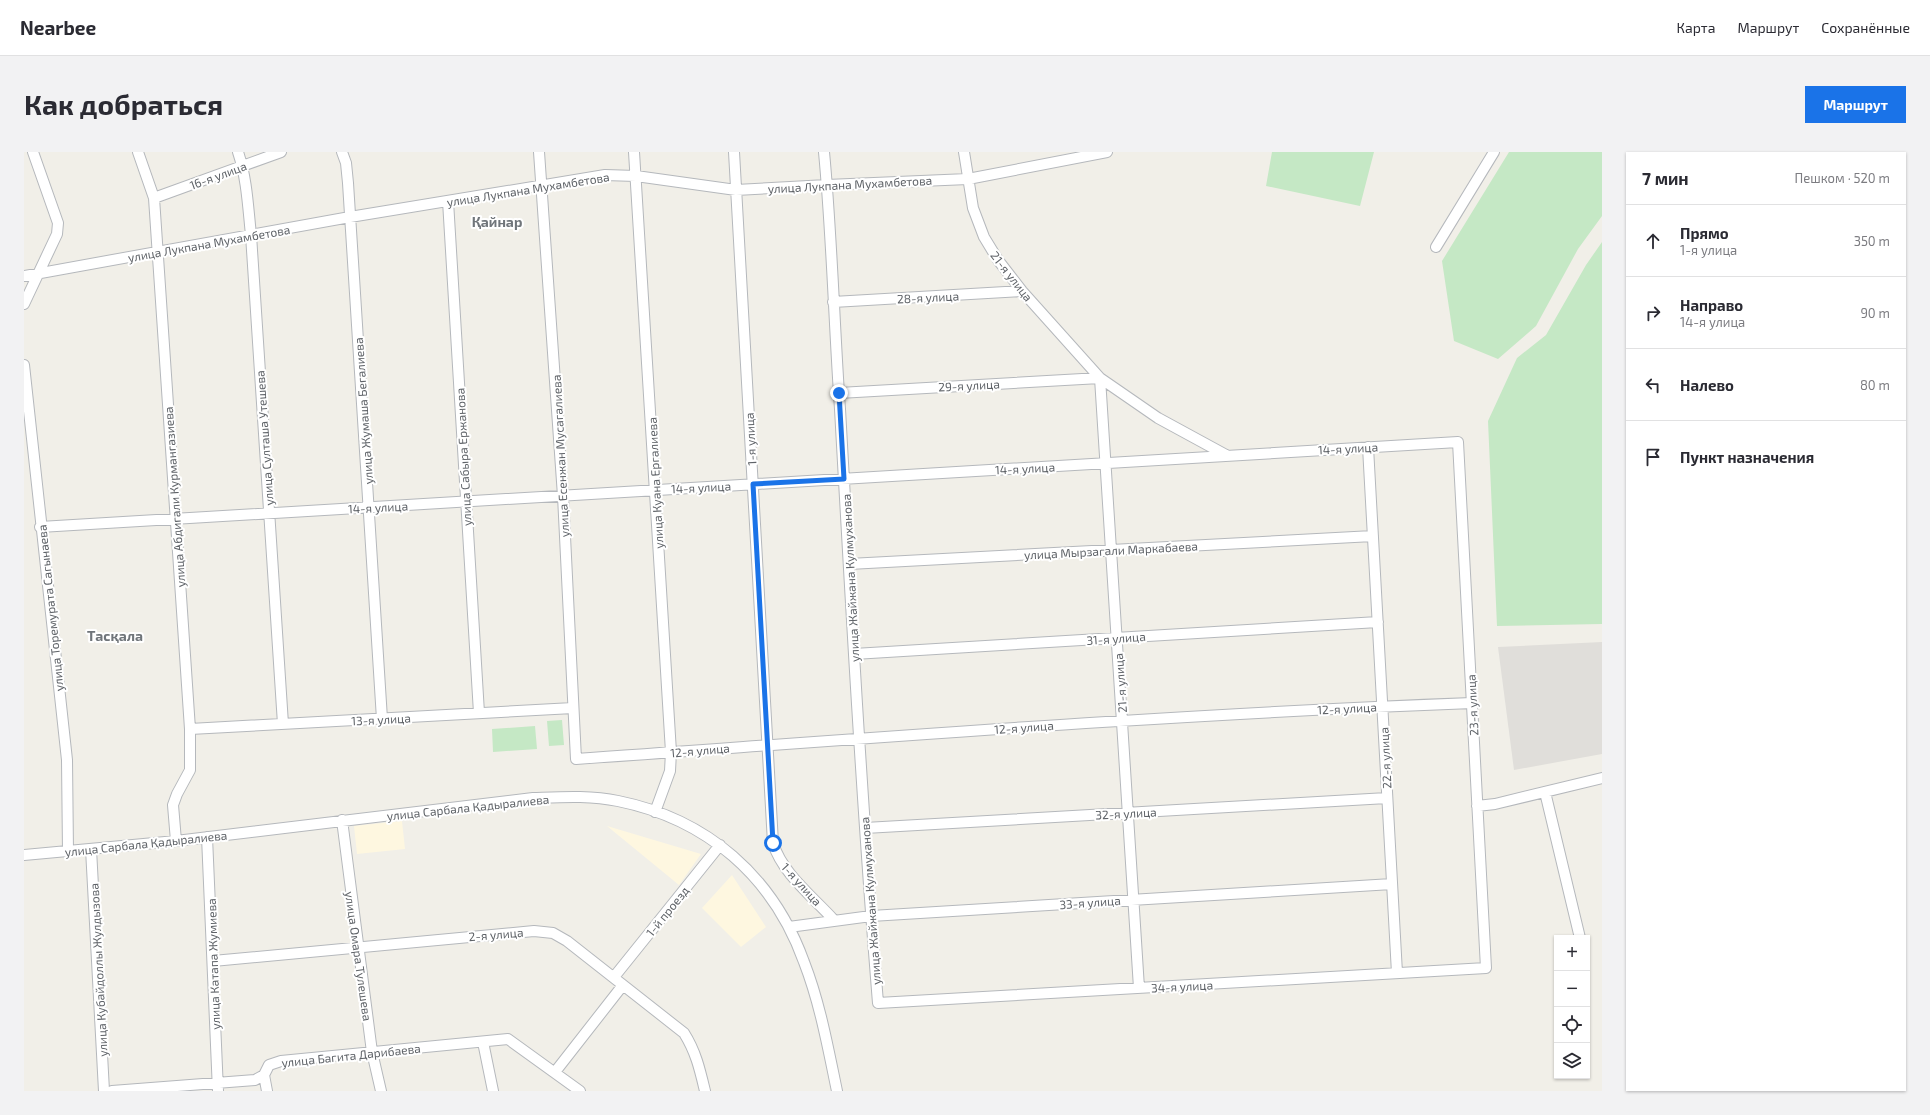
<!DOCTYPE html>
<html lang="ru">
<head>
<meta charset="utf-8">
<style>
	body { margin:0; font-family:"Exo 2",sans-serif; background:#f2f2f3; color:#2b2b33 }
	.controls { position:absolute; right:12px; bottom:12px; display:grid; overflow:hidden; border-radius:0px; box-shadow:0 1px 3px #0004 }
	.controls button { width:36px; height:36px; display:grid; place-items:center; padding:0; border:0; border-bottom:1px solid #e1e1e2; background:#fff; color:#2b2b33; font:20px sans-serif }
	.stop { position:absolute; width:12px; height:12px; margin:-9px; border:3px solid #1a73e8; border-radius:50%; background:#fff }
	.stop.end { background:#1a73e8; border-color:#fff; box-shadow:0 1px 4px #0008 }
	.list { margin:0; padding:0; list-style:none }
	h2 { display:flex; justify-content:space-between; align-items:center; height:52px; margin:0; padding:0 16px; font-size:17px }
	h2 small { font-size:13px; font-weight:400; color:#7c7c81 }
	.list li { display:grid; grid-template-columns:26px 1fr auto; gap:12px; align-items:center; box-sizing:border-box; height:72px; padding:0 16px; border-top:1px solid #e1e1e2 }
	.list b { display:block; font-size:15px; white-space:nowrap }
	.list p { margin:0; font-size:13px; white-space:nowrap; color:#7c7c81 }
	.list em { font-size:13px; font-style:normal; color:#7c7c81 }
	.icon { flex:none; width:22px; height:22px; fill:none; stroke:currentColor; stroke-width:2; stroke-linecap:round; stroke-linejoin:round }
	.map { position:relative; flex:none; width:1578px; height:939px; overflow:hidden; border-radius:0px }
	header { display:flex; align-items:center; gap:24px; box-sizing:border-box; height:56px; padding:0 20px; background:#fff; border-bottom:1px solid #e1e1e2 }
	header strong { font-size:19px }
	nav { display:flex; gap:22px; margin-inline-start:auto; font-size:14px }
	.intro { display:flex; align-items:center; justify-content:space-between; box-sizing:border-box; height:96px; padding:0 24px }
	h1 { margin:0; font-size:28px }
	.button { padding:10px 18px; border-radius:0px; background:#1a73e8; color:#fff; font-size:14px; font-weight:700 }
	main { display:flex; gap:24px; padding:0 24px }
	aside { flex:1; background:#fff; border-radius:0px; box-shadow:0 1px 3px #0004 }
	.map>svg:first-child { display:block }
	.commercial { fill:#fef7e0 }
	.industrial { fill:#e0deda }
	.green { fill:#c5e8c5 }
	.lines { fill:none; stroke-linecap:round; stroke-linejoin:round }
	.minor-casing { stroke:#b5b8bc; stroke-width:12 }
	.minor { stroke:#fff; stroke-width:10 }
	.route { stroke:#1a73e8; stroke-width:5 }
	.labels { text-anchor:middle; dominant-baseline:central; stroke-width:4; stroke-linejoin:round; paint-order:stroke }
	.street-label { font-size:12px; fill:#5f6368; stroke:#fff }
	.quarter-label { font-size:14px; font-weight:bold; fill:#70757a; stroke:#fff }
</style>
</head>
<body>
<header>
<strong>Nearbee</strong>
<nav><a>Карта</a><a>Маршрут</a><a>Сохранённые</a></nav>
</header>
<div class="intro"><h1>Как добраться</h1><a class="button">Маршрут</a></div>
<main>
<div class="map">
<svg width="1578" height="939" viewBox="0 0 1578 939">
	<rect width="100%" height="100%" fill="#f1efe8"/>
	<path class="commercial" d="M378 669 381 697 333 702 330 674Z
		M583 674 677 702 655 733Z
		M708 723 742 775 717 795 678 756Z"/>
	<path class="industrial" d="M1578 490V602L1490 618 1474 495Z"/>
	<path class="green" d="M1248 0H1350L1336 54 1242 34Z
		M1485 0H1578V64L1554 97 1512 174 1474 207 1430 189 1418 109Z
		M1578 90V472L1473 474 1464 269 1493 206 1522 183 1562 113Z
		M538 568 540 593 525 594 523 569Z
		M511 574 513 597 469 600 468 577Z"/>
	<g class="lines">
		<defs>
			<path id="minor" d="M114 0 130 46 166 577V618L153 642 149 653 152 689
				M214 0C223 27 224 55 227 83L259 572
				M318 0 322 11 324 31 358 567
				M515 0 539 344 552 607C850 586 1149 562 1448 551
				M610 0 647 600 646 619 631 660
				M710 0 749 691C758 721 788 744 809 767
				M940 0 949 56 960 85 974 108 998 139 1076 226 1134 266 1202 303
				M130 46 257 0
				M424 49 455 561
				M1412 95 1470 0
				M0 124 326 65 581 23 612 24 712 38 803 33 944 27 1083 0
				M809 150 998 139
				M0 152 33 82 34 71 9 0
				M0 213 43 608 44 699
				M815 241 1076 226 1115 836
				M1344 295 1373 821
				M16 375C489 347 961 318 1434 290L1462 816 854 851C838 653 827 455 816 257 810 171 808 85 800 0
				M825 412 1349 384
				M830 502 1354 470
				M166 577 549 556
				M1521 640 1556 786
				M1453 654 1471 652 1578 626
				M318 668 348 900 357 939
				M841 676 1363 646
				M183 685 194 939
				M67 697 80 939
				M0 703 152 689 509 646C537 645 566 643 594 649 683 667 749 724 780 810 796 851 804 896 813 939
				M765 775 847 764 1368 732
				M189 809 510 779 529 781 543 789 660 881C672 900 676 918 681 939
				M590 825 696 693
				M459 890 469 939
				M531 920 599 833
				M240 923 243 939
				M88 939 231 928 240 923 245 913 257 909 484 887 556 939"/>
		</defs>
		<use href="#minor" class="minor-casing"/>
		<use href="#minor" class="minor"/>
	</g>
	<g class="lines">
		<path class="route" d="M749 691 729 332 820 327 815 241"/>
	</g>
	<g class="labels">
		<g class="street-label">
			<text transform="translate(194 23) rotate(-20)">16-я улица</text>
			<text transform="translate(826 32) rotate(-3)">улица Лукпана Мухамбетова</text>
			<text transform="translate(504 37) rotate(-9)">улица Лукпана Мухамбетова</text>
			<text transform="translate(185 91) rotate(-10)">улица Лукпана Мухамбетова</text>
			<text transform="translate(988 124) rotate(52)">21-я улица</text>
			<text transform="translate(904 145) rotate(-3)">28-я улица</text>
			<text transform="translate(945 233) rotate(-3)">29-я улица</text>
			<text transform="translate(339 259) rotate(-94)">улица Жумаша Бегалиева</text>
			<text transform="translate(240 286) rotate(-94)">улица Султаша Утешева</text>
			<text transform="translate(726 287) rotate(-93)">1-я улица</text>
			<text transform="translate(1324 296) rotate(-3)">14-я улица</text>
			<text transform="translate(536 304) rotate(-93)">улица Есенжан Мусагалиева</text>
			<text transform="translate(439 305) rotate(-93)">улица Сабыра Ержанова</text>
			<text transform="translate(1001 316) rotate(-3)">14-я улица</text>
			<text transform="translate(631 331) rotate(-93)">улица Куана Ергалиева</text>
			<text transform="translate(677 335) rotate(-3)">14-я улица</text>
			<text transform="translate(150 345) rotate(-94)">улица Абдигали Курмангазиева</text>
			<text transform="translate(354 355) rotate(-3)">14-я улица</text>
			<text transform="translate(1087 398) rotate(-3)">улица Мырзагали Маркабаева</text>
			<text transform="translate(826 426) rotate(-93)">улица Жайжана Кулмуханова</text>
			<text transform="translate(26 456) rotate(-96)">улица Торемурата Сагынаева</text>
			<text transform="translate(1092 486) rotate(-4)">31-я улица</text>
			<text transform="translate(1096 531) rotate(-94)">21-я улица</text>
			<text transform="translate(1448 553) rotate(-93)">23-я улица</text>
			<text transform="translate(1323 556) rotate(-3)">12-я улица</text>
			<text transform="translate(357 567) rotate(-3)">13-я улица</text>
			<text transform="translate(1000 575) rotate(-4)">12-я улица</text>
			<text transform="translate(676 598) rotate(-5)">12-я улица</text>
			<text transform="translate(1361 606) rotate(-93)">22-я улица</text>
			<text transform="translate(444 655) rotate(-6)">улица Сарбала Қадыралиева</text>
			<text transform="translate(1102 661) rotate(-3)">32-я улица</text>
			<text transform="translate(122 691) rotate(-6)">улица Сарбала Қадыралиева</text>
			<text transform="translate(778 732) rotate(48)">1-я улица</text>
			<text transform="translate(846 749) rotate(-94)">улица Жайжана Кулмуханова</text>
			<text transform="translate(1066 750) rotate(-4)">33-я улица</text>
			<text transform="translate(643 759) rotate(-51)">1-й проезд</text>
			<text transform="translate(472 782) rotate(-5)">2-я улица</text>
			<text transform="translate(335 804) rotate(82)">улица Омара Тулешева</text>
			<text transform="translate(189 812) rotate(-92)">улица Катапа Жумиева</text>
			<text transform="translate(74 818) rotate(-93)">улица Кубайдоллы Жулдызова</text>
			<text transform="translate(1158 834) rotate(-3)">34-я улица</text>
			<text transform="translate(327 903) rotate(-6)">улица Багита Дарибаева</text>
		</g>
		<g class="quarter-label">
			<text x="473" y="69">Қайнар</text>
			<text x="91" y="483">Тасқала</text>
		</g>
	</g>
</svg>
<div class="controls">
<button>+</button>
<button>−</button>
<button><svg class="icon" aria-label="locate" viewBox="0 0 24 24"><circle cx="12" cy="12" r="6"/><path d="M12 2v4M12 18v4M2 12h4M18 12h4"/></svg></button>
<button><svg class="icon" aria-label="layers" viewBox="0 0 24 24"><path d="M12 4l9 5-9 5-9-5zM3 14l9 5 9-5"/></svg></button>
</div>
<div class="stop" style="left:749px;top:691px"></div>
<div class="stop end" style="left:815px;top:241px"></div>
</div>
<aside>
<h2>7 мин<small>Пешком · 520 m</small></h2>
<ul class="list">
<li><svg class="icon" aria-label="ahead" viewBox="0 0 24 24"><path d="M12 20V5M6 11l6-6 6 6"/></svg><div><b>Прямо</b><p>1-я улица</p></div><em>350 m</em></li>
<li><svg class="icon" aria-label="right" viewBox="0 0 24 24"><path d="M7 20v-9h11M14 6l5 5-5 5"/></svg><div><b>Направо</b><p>14-я улица</p></div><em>90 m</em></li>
<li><svg class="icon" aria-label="left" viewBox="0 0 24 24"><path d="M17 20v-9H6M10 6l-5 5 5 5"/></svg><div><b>Налево</b></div><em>80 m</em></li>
<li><svg class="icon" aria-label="arrive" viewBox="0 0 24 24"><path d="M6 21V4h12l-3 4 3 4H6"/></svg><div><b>Пункт назначения</b></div></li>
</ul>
</aside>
</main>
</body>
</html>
